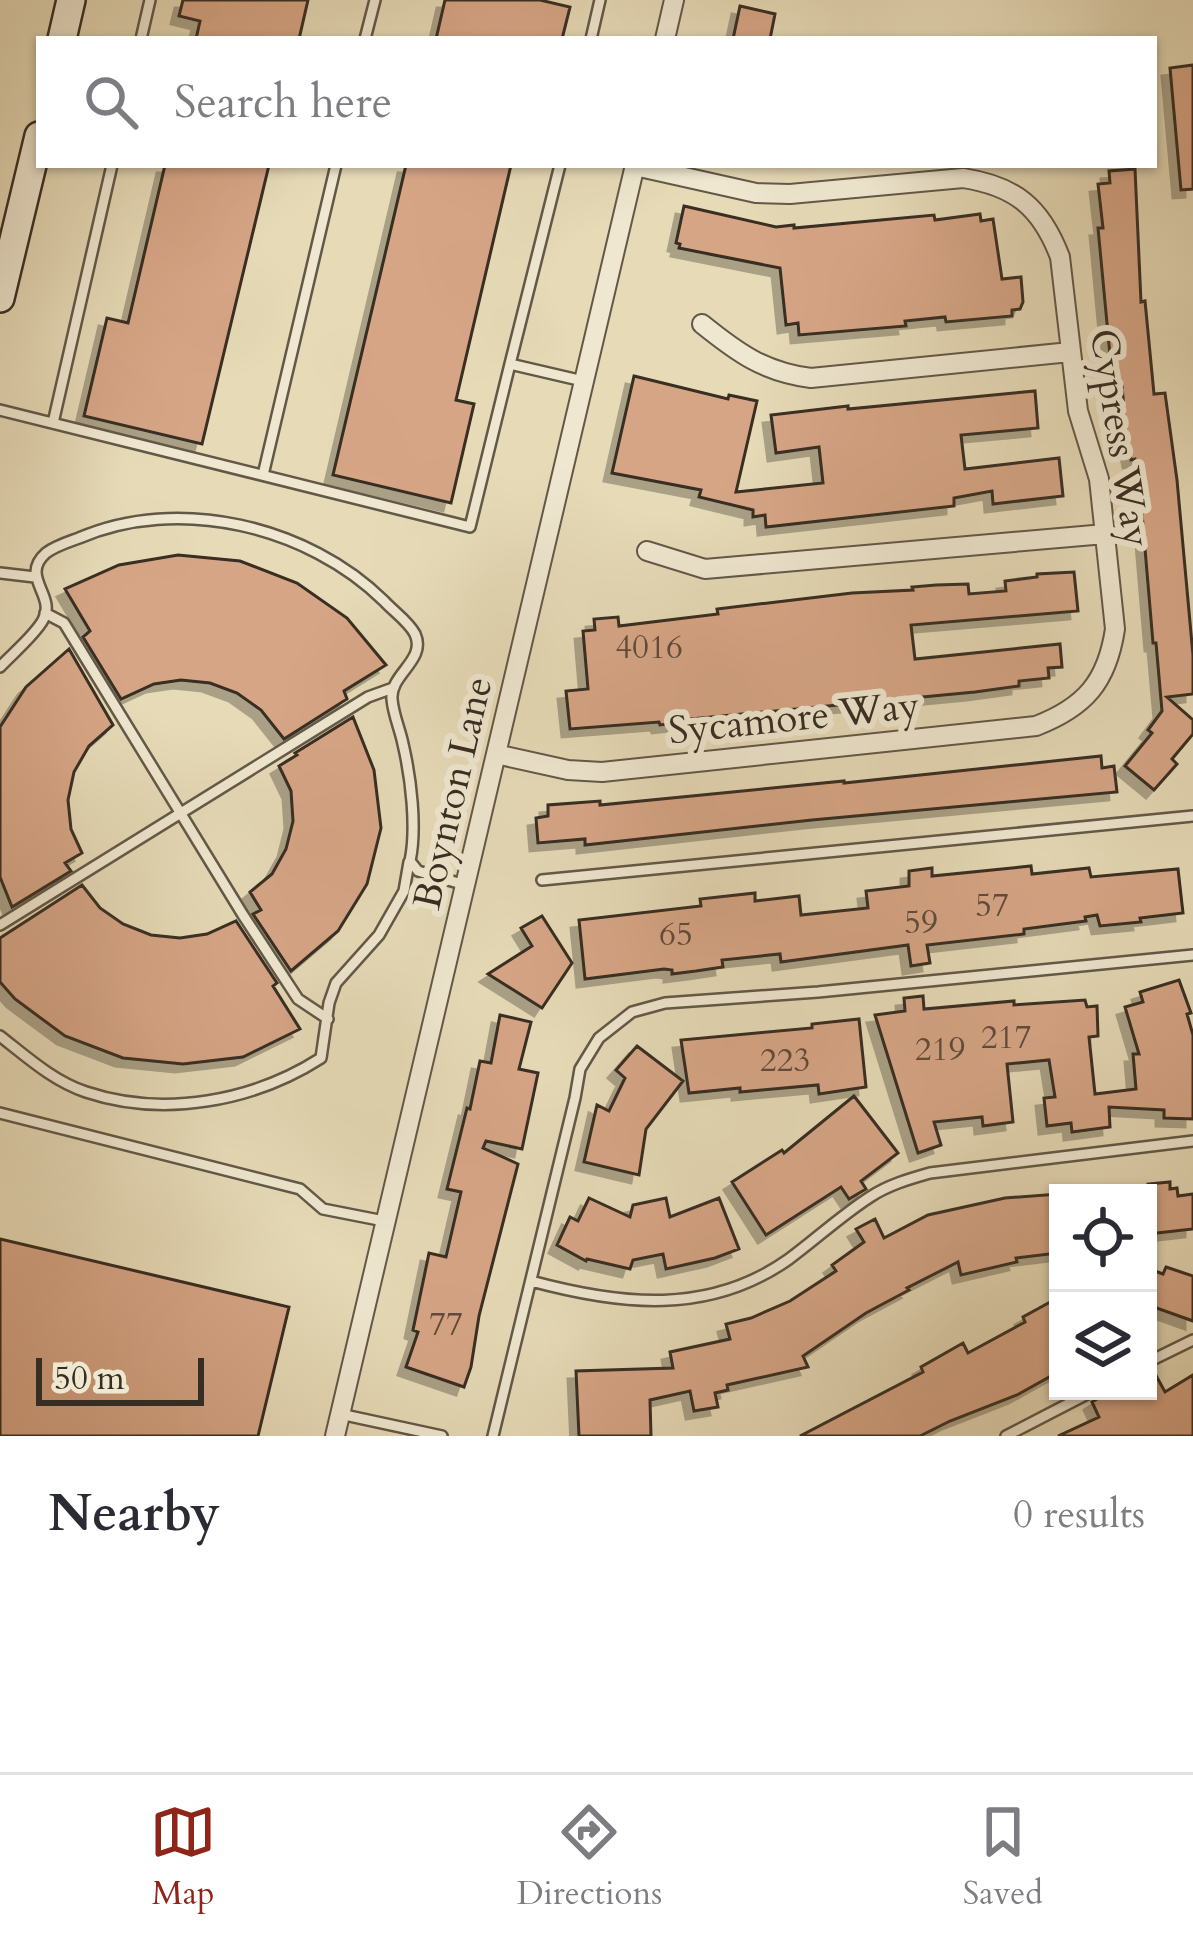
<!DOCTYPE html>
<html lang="en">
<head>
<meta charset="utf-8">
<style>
	body { margin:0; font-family:Cardo,serif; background:#f2f2f3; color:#2b2b33 }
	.controls { position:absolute; right:36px; bottom:36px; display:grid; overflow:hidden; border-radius:0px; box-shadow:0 3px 9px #0004 }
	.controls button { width:108px; height:108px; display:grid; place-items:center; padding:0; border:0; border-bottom:3px solid #e1e1e2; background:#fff; color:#2b2b33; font:60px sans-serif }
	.scale { position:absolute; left:36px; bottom:30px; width:168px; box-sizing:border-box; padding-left:12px; border:6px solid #372d22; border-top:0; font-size:33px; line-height:42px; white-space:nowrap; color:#372d22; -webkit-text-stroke:9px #efe7d0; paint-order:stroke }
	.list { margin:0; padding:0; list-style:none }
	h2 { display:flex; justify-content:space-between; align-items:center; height:156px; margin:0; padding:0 48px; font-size:51px }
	h2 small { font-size:39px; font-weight:400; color:#7c7c81 }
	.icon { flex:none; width:66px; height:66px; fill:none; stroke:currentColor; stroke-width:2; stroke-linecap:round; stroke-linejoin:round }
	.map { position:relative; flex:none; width:1193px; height:1436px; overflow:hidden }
	.search { position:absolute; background:#fff; box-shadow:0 3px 9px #0004; left:36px; right:36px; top:36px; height:132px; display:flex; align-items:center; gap:30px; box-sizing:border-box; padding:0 42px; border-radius:0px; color:#7c7c81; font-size:45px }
	.sheet { height:336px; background:#fff }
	nav { display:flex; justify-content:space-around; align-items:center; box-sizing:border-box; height:168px; border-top:3px solid #e1e1e2; background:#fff; font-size:33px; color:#7c7c81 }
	nav a { display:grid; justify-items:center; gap:6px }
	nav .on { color:#8f2418 }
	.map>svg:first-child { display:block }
	.building { fill:#d6a586; stroke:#372d22; stroke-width:3; filter:url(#shadow) }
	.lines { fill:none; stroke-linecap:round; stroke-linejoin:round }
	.service-casing { stroke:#635847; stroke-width:14 }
	.minor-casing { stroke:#635847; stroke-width:22 }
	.secondary-casing { stroke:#372d22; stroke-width:32 }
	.service { stroke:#efe7d0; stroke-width:9 }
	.minor { stroke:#efe7d0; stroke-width:18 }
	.secondary { stroke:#efe7d0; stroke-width:27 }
	.labels { text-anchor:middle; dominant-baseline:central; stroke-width:12; stroke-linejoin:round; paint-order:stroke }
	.number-label { font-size:33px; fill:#5f4b3b }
	.street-label { font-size:39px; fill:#372d22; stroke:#efe7d0 }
</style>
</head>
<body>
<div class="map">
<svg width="1193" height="1436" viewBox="0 0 1193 1436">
	<defs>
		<filter id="shadow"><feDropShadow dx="-8" dy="8" stdDeviation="0" flood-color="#0004"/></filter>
	</defs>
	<rect width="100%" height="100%" fill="#e6dab7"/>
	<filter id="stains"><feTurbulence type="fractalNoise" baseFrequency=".00167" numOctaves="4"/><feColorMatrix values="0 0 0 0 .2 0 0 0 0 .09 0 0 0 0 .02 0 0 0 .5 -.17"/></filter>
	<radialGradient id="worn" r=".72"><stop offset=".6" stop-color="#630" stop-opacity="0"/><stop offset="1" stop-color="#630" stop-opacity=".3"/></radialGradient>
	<path class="building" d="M183 0H308L299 39H196L200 21 179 16Z
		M445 0H540L570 7 562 39H436Z
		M740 6 775 14 770 39H733Z
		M1193 65V189L1181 190 1170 68Z
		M165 165H269L202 444 84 416 107 318 128 323Z
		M406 165H511L456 400 474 404 451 503 333 475Z
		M1135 169 1141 302 1145 301 1154 394 1165 393 1177 480 1193 655V694L1167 697 1193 720V734L1172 759 1177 764 1154 790 1125 766 1152 733 1148 730 1162 711 1156 643H1153L1139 478 1135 459 1131 460 1126 432 1122 386 1113 387 1098 228H1103L1098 184 1110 183 1109 171Z
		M684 206 776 227 794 225V228L934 215 935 220 980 214 981 221 993 219 1002 279 1021 277 1023 302 1020 309 1012 310V316L946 322 945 317 905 321 906 326 799 335 798 323 786 325 780 268 679 248 680 244 676 243Z
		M634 376 728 399 729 395 757 401 736 492 823 483 819 447 776 453 771 415 848 406V409L1035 391 1038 428 961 435 965 469 1059 458 1063 496 993 504 992 491 954 498V506L766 527 765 515 753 517V510L699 497 701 490 612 473Z
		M178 555 240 561 297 583 347 618 386 665 344 691 347 699 284 739 261 710 237 693 210 683 181 680 154 684 121 699 83 637 90 631 65 589 119 565Z
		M1074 572 1078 611 911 625 915 659 1060 644 1062 667 1048 668 1049 678 1019 681V686L975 692 679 720V723L660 725 659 722 570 729 566 691 588 689 583 631 595 630 594 619 618 617 619 626 718 614 717 609 852 593 913 590 912 587 936 585 968 584 969 594 1006 591 1005 581 1037 577V574Z
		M69 649 113 725 89 746 74 772 68 800 71 829 82 853 65 863 71 871 12 907 0 877V727L26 687Z
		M353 717 374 770 381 828 367 884 338 931 291 971 253 914 261 910 250 892 272 874 286 849 293 821 291 791 279 766 297 755 295 753Z
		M1101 756 1102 768 1114 766 1117 792 812 820 585 845V839L538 843 536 818 548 816V805L600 801V805L844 781V783Z
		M1031 866 1032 874 1089 868 1091 877 1178 869 1183 913 1140 918 1141 922 1100 926 1097 915 1085 917 1086 921 1024 929V934L927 945 930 963 911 966 908 945 781 962 780 954 722 960 723 967 696 971 672 974V970L664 969 585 979 579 920 701 906 700 899 755 893V901L799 896 801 915 868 908 866 891 909 886V871L932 868V876Z
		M82 885 100 908 123 924 151 935 180 938 207 934 236 921 277 983 273 986 300 1029 243 1057 183 1064 123 1058 65 1036 15 999 0 982V938Z
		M542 916 572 963 542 1008 488 974 532 946 521 928Z
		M1179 980 1191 1013 1187 1014 1193 1035V1119L1164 1118V1110L1109 1107 1110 1127 1072 1132 1071 1123 1047 1126 1044 1098 1055 1097 1049 1060 1007 1064 1013 1122 983 1126 982 1117 934 1122 941 1145 918 1153 875 1015 905 1011 904 998 923 996 924 1009 1014 1001V1005L1085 1000 1087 1007 1097 1006 1098 1036 1089 1037 1095 1094 1136 1089 1133 1054H1139L1125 1007 1143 1002 1140 992Z
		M500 1015 531 1022 519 1069 538 1073 522 1149 486 1141 483 1148 518 1164 479 1316 471 1367 464 1387 406 1367 418 1332 413 1330 429 1253 446 1257 461 1192 447 1189 467 1108 470 1109 480 1061 491 1063Z
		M859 1019 866 1087 819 1094 818 1085 740 1092V1088L689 1093 681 1040 812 1028V1024Z
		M637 1046 683 1081 646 1129 639 1175 584 1162 597 1105 609 1111 625 1078 616 1070Z
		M854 1096 898 1153 861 1181 866 1189 849 1199 841 1187 766 1235 732 1182 782 1150 784 1153Z
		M1170 1182V1189L1177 1188 1178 1196 1193 1194V1229L1148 1234V1184Z
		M1058 1194V1253L1016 1258 1017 1262 961 1275 958 1262 907 1288 909 1290 866 1313 803 1356 808 1367 727 1385 728 1390 715 1393 718 1407 694 1411 690 1391 650 1400 651 1436H579L576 1371 673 1368 670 1352 730 1339 726 1324 751 1318 790 1301 836 1271 832 1265 864 1242 856 1229 875 1219 884 1238 928 1215 1005 1198Z
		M589 1198 630 1217 633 1205 666 1198 670 1217 719 1198 739 1249 715 1258 666 1269 663 1254 633 1260 630 1269 587 1259 586 1261 557 1245 570 1217 578 1221Z
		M0 1239 289 1307 258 1436H0Z
		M1166 1267 1193 1276V1321L1148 1305V1292L1155 1271 1163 1274Z
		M1052 1301 1058 1314V1372L1017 1395 950 1421 920 1436H800L923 1372 921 1367 963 1343 968 1353 1025 1322 1023 1317Z
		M1153 1370 1165 1392 1193 1375V1436H1058L1099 1417 1092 1402 1100 1397 1102 1391H1148V1371Z"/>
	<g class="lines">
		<defs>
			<path id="service" d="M141 39 150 0
				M365 39 375 0
				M591 39 600 0
				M510 364 560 165
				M0 410 470 527 510 364 583 381
				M53 423 112 165
				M263 475 336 165
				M0 573 35 577
				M45 613 64 623 243 915 298 999 328 1019
				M0 667C12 654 35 635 43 620 57 595 19 577 46 553 55 546 68 542 79 538 178 495 308 526 384 601 393 611 409 622 415 634 427 660 390 674 392 699 393 714 400 729 403 744 411 778 417 828 410 861L418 871 465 885
				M542 880 1193 816
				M0 925 368 697 393 688
				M0 1036C27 1057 53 1081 86 1092 164 1118 254 1101 321 1058L329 1003 336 983 379 935 404 891 409 862
				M0 1113 300 1189 323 1209 384 1221
				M531 1281C620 1305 709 1316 789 1259 816 1239 842 1215 870 1197 888 1185 909 1179 930 1173L1193 1141
				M1148 1362 1193 1340
				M340 1414 442 1436
				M493 1436 575 1098 580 1069 599 1038 632 1012 665 1003 818 992 1193 955
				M1006 1436 1093 1391"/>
			<path id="minor" d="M665 39 674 0
				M702 324C738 353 764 372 811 378L1070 352
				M647 551 705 569 1105 534
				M496 754 568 770 602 772 1036 726C1085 707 1107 682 1115 629L1099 479 1078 411 1060 257C1041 207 1015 186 963 178L790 194 756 193 635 166
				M335 1436 635 165"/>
			<path id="secondary" d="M62 39 71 0
				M0 298 39 136"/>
		</defs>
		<use href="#service" class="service-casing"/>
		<use href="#minor" class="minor-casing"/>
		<use href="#secondary" class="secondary-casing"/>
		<use href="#service" class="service"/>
		<use href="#minor" class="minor"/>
		<use href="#secondary" class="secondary"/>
	</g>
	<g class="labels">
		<g class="number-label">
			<text x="649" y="647">4016</text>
			<text x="992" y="905">57</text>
			<text x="921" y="922">59</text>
			<text x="676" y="934">65</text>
			<text x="1006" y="1037">217</text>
			<text x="940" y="1049">219</text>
			<text x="785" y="1060">223</text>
			<text x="446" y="1324">77</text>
		</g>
		<g class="street-label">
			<text transform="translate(1120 438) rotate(81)">Cypress Way</text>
			<text transform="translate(794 718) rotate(-6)">Sycamore Way</text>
			<text transform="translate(453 793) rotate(-77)">Boynton Lane</text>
		</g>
	</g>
	<rect width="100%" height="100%" filter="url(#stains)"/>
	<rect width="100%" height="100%" fill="url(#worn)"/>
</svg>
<div class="controls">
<button><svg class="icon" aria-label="locate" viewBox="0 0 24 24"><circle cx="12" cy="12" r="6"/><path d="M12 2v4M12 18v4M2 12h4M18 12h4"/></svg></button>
<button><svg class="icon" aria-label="layers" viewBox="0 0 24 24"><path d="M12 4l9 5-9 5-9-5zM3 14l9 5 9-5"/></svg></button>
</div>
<div class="scale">50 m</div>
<div class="search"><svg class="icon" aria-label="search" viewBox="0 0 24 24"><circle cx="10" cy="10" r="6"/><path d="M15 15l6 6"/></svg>Search here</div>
</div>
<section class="sheet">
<h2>Nearby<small>0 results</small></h2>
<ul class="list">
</ul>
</section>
<nav>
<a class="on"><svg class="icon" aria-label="map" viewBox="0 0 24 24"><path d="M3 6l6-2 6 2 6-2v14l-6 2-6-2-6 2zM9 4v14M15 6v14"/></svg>Map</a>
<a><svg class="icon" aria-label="directions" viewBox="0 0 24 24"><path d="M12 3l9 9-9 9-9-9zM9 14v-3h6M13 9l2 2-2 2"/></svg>Directions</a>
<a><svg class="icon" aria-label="saved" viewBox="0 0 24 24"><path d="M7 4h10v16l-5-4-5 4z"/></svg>Saved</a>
</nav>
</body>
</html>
